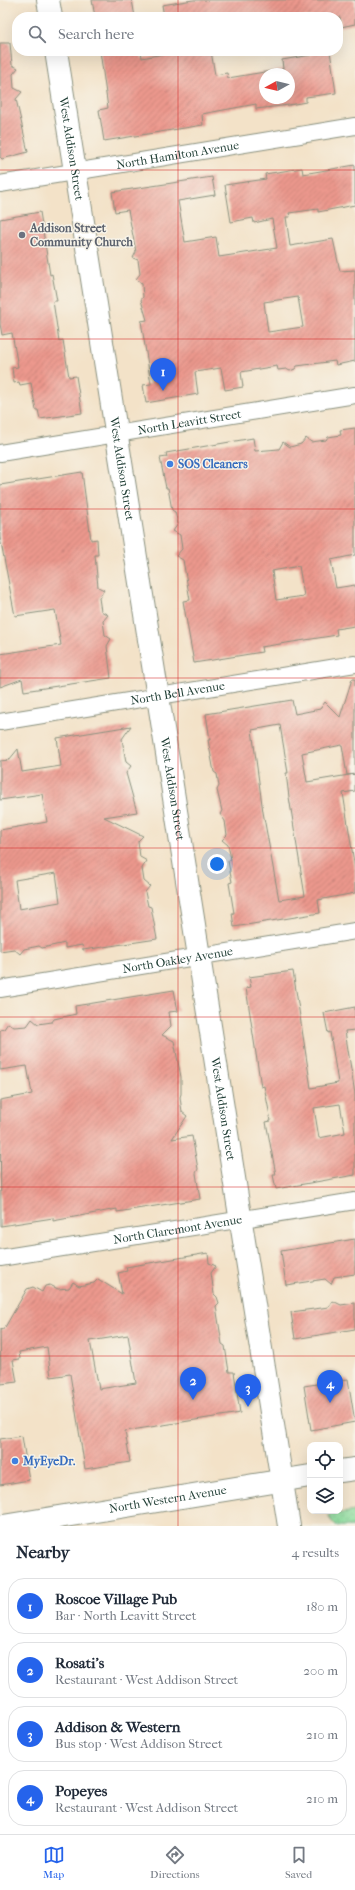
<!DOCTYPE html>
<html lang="en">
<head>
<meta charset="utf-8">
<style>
	body { margin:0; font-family:"IM FELL French Canon",serif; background:#f6f6f7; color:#1f2937 }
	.controls { position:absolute; right:12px; bottom:12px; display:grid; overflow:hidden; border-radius:8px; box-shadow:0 4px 16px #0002 }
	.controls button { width:36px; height:36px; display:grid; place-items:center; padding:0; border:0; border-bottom:1px solid #e0e1e3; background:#fff; color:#1f2937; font:20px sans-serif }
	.compass { position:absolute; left:259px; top:68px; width:36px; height:36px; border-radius:50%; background:#fff; box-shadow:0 4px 16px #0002; rotate:262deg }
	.you { position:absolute; left:217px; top:864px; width:14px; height:14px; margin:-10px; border:3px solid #fff; border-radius:50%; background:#1a73e8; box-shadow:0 0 0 6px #1a73e833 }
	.badge { display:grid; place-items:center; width:26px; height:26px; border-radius:50%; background:#2563eb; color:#fff; font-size:13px; font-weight:700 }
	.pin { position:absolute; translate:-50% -33px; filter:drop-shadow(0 1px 2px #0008) }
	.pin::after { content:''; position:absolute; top:21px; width:14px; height:12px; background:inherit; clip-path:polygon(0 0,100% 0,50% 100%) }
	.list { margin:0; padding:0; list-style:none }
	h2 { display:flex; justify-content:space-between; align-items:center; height:52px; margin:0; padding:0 16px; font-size:17px }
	h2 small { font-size:13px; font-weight:400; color:#747a83 }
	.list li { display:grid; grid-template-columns:26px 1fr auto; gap:12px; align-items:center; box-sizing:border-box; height:56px; margin:0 8px 8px; padding:0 8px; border:1px solid #e0e1e3; border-radius:16px }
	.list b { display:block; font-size:15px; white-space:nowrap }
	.list p { margin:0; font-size:13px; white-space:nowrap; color:#747a83 }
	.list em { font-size:13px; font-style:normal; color:#747a83 }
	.icon { flex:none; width:22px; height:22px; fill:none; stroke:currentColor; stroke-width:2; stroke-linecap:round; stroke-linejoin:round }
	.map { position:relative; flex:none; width:355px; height:1526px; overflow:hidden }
	.search { position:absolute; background:#fff; box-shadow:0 4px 16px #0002; left:12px; right:12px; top:12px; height:44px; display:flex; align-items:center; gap:10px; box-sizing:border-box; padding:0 14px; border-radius:16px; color:#747a83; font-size:15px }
	.sheet { height:308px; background:#fff }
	nav { display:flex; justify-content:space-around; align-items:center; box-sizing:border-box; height:56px; border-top:1px solid #e0e1e3; background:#fff; font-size:11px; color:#747a83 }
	nav a { display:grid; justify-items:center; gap:2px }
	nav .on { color:#2563eb }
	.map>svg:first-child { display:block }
	.grass { fill:url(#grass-dots); stroke:#568e6a }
	.building { fill:url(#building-hatch); fill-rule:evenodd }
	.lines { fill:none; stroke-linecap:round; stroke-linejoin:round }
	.street-casing { stroke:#89907e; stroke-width:18 }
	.secondary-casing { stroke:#89907e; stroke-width:24 }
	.street { stroke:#fff; stroke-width:16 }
	.secondary { stroke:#fff; stroke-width:22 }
	.grid { fill:none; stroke:#d62828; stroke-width:1; stroke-opacity:0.55 }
	.worship-dot { fill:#6b7280; stroke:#f7f3e8; stroke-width:1.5 }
	.shop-dot { fill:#3f7fe0; stroke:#f7f3e8; stroke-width:1.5 }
	.labels { text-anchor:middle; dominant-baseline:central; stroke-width:3; stroke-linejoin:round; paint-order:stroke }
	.street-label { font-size:12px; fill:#1f3d34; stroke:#f7f3e8 }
	.worship-label { font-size:12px; font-weight:bold; fill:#5b616d; stroke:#f7f3e8; text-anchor:start }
	.shop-label { font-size:12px; font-weight:bold; fill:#366cbe; stroke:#f7f3e8; text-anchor:start }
</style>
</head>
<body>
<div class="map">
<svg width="355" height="1526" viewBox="0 0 355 1526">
	<defs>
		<pattern id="grass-dots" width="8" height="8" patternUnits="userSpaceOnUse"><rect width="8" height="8" fill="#8ddf9f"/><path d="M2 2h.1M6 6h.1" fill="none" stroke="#79c08a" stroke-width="1.8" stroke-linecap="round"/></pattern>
		<pattern id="building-hatch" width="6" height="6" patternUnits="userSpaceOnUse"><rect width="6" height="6" fill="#ec988d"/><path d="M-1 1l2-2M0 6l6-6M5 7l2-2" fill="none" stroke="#bf7d74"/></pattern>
	</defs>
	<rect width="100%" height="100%" fill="#f7f3e8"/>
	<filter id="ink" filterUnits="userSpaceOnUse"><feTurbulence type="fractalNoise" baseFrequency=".025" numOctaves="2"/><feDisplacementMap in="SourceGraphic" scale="8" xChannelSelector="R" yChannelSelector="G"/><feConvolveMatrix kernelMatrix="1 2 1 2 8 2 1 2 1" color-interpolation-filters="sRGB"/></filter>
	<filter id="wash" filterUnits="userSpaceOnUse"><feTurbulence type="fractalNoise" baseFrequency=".012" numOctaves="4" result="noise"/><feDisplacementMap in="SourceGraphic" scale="16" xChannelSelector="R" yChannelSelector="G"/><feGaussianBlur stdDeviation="0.9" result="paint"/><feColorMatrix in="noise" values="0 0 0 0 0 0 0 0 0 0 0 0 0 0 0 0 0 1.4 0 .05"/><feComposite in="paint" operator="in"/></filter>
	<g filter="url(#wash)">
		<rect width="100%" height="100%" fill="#f3e2c8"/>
		<path class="grass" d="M355 1511V1526H336L329 1518V1515Z"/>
		<g id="blocks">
			<path class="building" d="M92 0H132L135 17H95Z
				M193 0H355V24L341 27 340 17H164L162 5Z
				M0 43H10L12 65 18 68 13 74 14 88 22 92 16 99 28 152 2 159 0 157Z
				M100 51H141L142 58 179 51H211L215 75 227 73 228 78 283 69 282 60 311 55 310 51H330L336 93 306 97V102L289 105 256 109V104L202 114 203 125 104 141 99 110 108 108ZM265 74H289V98H265Z
				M355 165V205L318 212V209L289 213 290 217H286L290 246 333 239 340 271 355 270V361L336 365 335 361 297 366 295 369 290 371 286 369 278 370 277 366 241 372 243 387 225 390 221 368 195 372 198 394 146 403 143 385 151 384 141 321 147 320 141 300 143 297 142 284 136 279 140 274 138 260 133 258 136 252 128 210 115 212 112 192 212 177 215 195 178 201 185 242 216 237 219 257 277 248 272 219 254 223 253 218 231 222 225 185 266 179 265 174 302 168 303 174ZM298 297 303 327 268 332 264 302Z
				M40 212 50 275 52 274 57 301H53L59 341 63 340 69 377 76 376 82 413 40 419 38 410H36L31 383 20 385 19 382 14 383 12 368 18 367 12 333 2 335 0 324V219Z
				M355 428V555L331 560 336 588 355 585V626L336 629 337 635 261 647 262 652 194 663 183 601 190 600 183 560 176 556 182 549 180 535 173 531 178 524 175 512 172 510 168 488H166L160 458 167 457 166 453 253 438 255 451 279 449 283 442 290 447 301 444 306 438 311 442 326 440 328 437 341 435 340 430ZM299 566 304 596 276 600 272 571Z
				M82 472 91 540 97 539 98 555H95L98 587 104 590 99 598 101 611 108 615 103 621 105 635 111 639 107 646 111 678 24 691 22 679 0 687V654L61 645 55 610 15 616 0 537V485Z
				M352 679H355V774L347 775 342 745 302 753 307 782 355 774V791L343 793 355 869V893L318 900 320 913 234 927 232 913H234L229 883 232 882 228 861 231 859 228 845 222 840 227 835 225 821 220 814 222 811 217 790 219 786 217 774 214 772 208 740H210L206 714 292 700 295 714 320 709 325 702 340 717ZM280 725 288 773H286L289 797 305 896 279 900 263 812 252 730Z
				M131 726 122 739 126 762 131 766 126 773 137 812 104 817 143 836 138 841 140 857 147 861 142 868 144 881 150 886 145 892 148 906 151 907 157 939 83 950 82 945 65 948V943L42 948 39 946 24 949 20 954 14 949 0 951V830L47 822 42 794 0 800V761L9 760 18 749 22 772 61 766 57 738ZM56 873 60 902 19 909 15 880Z
				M293 971 311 1088 338 1083 330 1032 328 1033 324 1013 355 1007V1030L345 1031 355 1094V1175L276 1189 273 1175H276L266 1122 271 1121 264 1086 261 1087 246 988 251 987 249 977ZM340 1104 345 1133 319 1138 314 1108Z
				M174 990 178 1011 169 1012 171 1026 162 1035 174 1041 181 1077V1094L180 1097 182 1112 187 1116 172 1139 192 1136 198 1169 196 1173 200 1199 117 1212V1209L53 1221V1218L1 1226 0 1100 32 1094 27 1066 0 1070V1030L4 1029 8 1023 14 1027 27 1026 32 1019 38 1024 52 1022 54 1019 76 1014 75 1006Z
				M355 1239V1274L334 1277 331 1284 325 1279 286 1285 281 1251Z
				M208 1253 209 1263 216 1266 211 1273 214 1294 217 1297 219 1303 216 1306 222 1344 225 1346 229 1372H234L240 1413 125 1431 130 1462 85 1469 70 1374 51 1377 47 1347 19 1352 20 1359 13 1360 17 1382 1 1384 0 1330 4 1329 27 1289 33 1287 42 1292 45 1286 50 1285 58 1289 69 1288 73 1282 79 1286 94 1283 98 1279 122 1294 118 1273 127 1271 126 1267ZM128 1335 136 1383 99 1389 90 1341Z
				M333 1301 341 1305 355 1303V1329L295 1339 291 1312 329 1307Z
				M348 1379 355 1422 311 1430 304 1386Z
				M22 1436 29 1480 0 1485V1439Z"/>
		</g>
	</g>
	<g filter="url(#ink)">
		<use href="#blocks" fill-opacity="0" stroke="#89907e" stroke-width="1"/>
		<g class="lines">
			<defs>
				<g id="street">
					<path id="s1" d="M0 184 355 126"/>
					<path id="s2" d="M0 453 355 395"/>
					<path id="s3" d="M0 722 355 664"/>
					<path id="s4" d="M0 989 355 931"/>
					<path id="s5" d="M0 1258 355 1201"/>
				</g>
				<g id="secondary">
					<path d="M48 0 51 17"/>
					<path id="s6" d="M56 51 289 1526"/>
					<path d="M340 1471 355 1469"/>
					<path id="s7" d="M3 1526 310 1476"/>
				</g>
			</defs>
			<use href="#street" class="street-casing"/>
			<use href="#secondary" class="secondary-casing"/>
			<use href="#street" class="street"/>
			<use href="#secondary" class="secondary"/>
		</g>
	</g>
	<path class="grid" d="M178 0V17M178 51V1526M0 170H355M0 339H355M0 509H355M0 678H355M0 848H355M0 1017H355M0 1187H355M0 1356H355"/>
	<circle class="worship-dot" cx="22" cy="235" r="4"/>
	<g class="shop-dot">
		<circle cx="170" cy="464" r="4"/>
		<circle cx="15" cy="1461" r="4"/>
	</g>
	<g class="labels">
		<g class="street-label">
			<text stroke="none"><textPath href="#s6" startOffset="99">West Addison Street</textPath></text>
			<text stroke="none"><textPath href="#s1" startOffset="180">North Hamilton Avenue</textPath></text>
			<text stroke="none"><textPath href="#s2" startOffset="192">North Leavitt Street</textPath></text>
			<text stroke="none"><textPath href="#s6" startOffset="423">West Addison Street</textPath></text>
			<text stroke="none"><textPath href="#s3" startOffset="180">North Bell Avenue</textPath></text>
			<text stroke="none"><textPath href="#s6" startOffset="747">West Addison Street</textPath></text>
			<text stroke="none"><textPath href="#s4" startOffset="180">North Oakley Avenue</textPath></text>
			<text stroke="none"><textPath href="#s6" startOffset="1071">West Addison Street</textPath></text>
			<text stroke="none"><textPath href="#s5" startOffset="180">North Claremont Avenue</textPath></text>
			<text stroke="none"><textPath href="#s7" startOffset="167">North Western Avenue</textPath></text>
		</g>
		<g class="worship-label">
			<text x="30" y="228">Addison Street<tspan x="30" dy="14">Community Church</tspan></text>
		</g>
		<g class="shop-label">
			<text x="178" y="464">SOS Cleaners</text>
			<text x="23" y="1461">MyEyeDr.</text>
		</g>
	</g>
</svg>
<div class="controls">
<button><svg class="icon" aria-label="locate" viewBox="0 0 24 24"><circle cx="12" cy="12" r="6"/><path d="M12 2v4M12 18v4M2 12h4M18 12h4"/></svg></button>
<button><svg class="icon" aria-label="layers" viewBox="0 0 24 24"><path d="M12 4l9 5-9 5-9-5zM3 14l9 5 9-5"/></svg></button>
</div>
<svg class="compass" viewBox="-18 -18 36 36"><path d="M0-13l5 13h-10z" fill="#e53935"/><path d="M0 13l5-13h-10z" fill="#747a83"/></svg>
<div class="you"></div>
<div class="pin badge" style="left:163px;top:391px">1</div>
<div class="pin badge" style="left:193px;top:1400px">2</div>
<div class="pin badge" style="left:248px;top:1407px">3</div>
<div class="pin badge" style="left:330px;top:1403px">4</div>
<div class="search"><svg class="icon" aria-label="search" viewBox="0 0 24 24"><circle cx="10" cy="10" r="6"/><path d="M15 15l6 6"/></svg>Search here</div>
</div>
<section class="sheet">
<h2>Nearby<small>4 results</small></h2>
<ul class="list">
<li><span class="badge">1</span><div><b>Roscoe Village Pub</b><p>Bar · North Leavitt Street</p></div><em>180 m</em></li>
<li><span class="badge">2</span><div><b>Rosati's</b><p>Restaurant · West Addison Street</p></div><em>200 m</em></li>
<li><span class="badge">3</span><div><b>Addison &amp; Western</b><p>Bus stop · West Addison Street</p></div><em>210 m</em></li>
<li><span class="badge">4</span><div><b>Popeyes</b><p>Restaurant · West Addison Street</p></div><em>210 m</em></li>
</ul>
</section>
<nav>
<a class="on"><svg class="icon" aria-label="map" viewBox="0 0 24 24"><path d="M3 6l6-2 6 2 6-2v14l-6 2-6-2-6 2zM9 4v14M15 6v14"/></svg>Map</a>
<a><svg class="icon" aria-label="directions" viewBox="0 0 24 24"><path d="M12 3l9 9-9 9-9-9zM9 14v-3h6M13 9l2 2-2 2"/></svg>Directions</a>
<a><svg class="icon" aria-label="saved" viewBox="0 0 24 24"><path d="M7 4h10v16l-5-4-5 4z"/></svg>Saved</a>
</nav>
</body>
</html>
